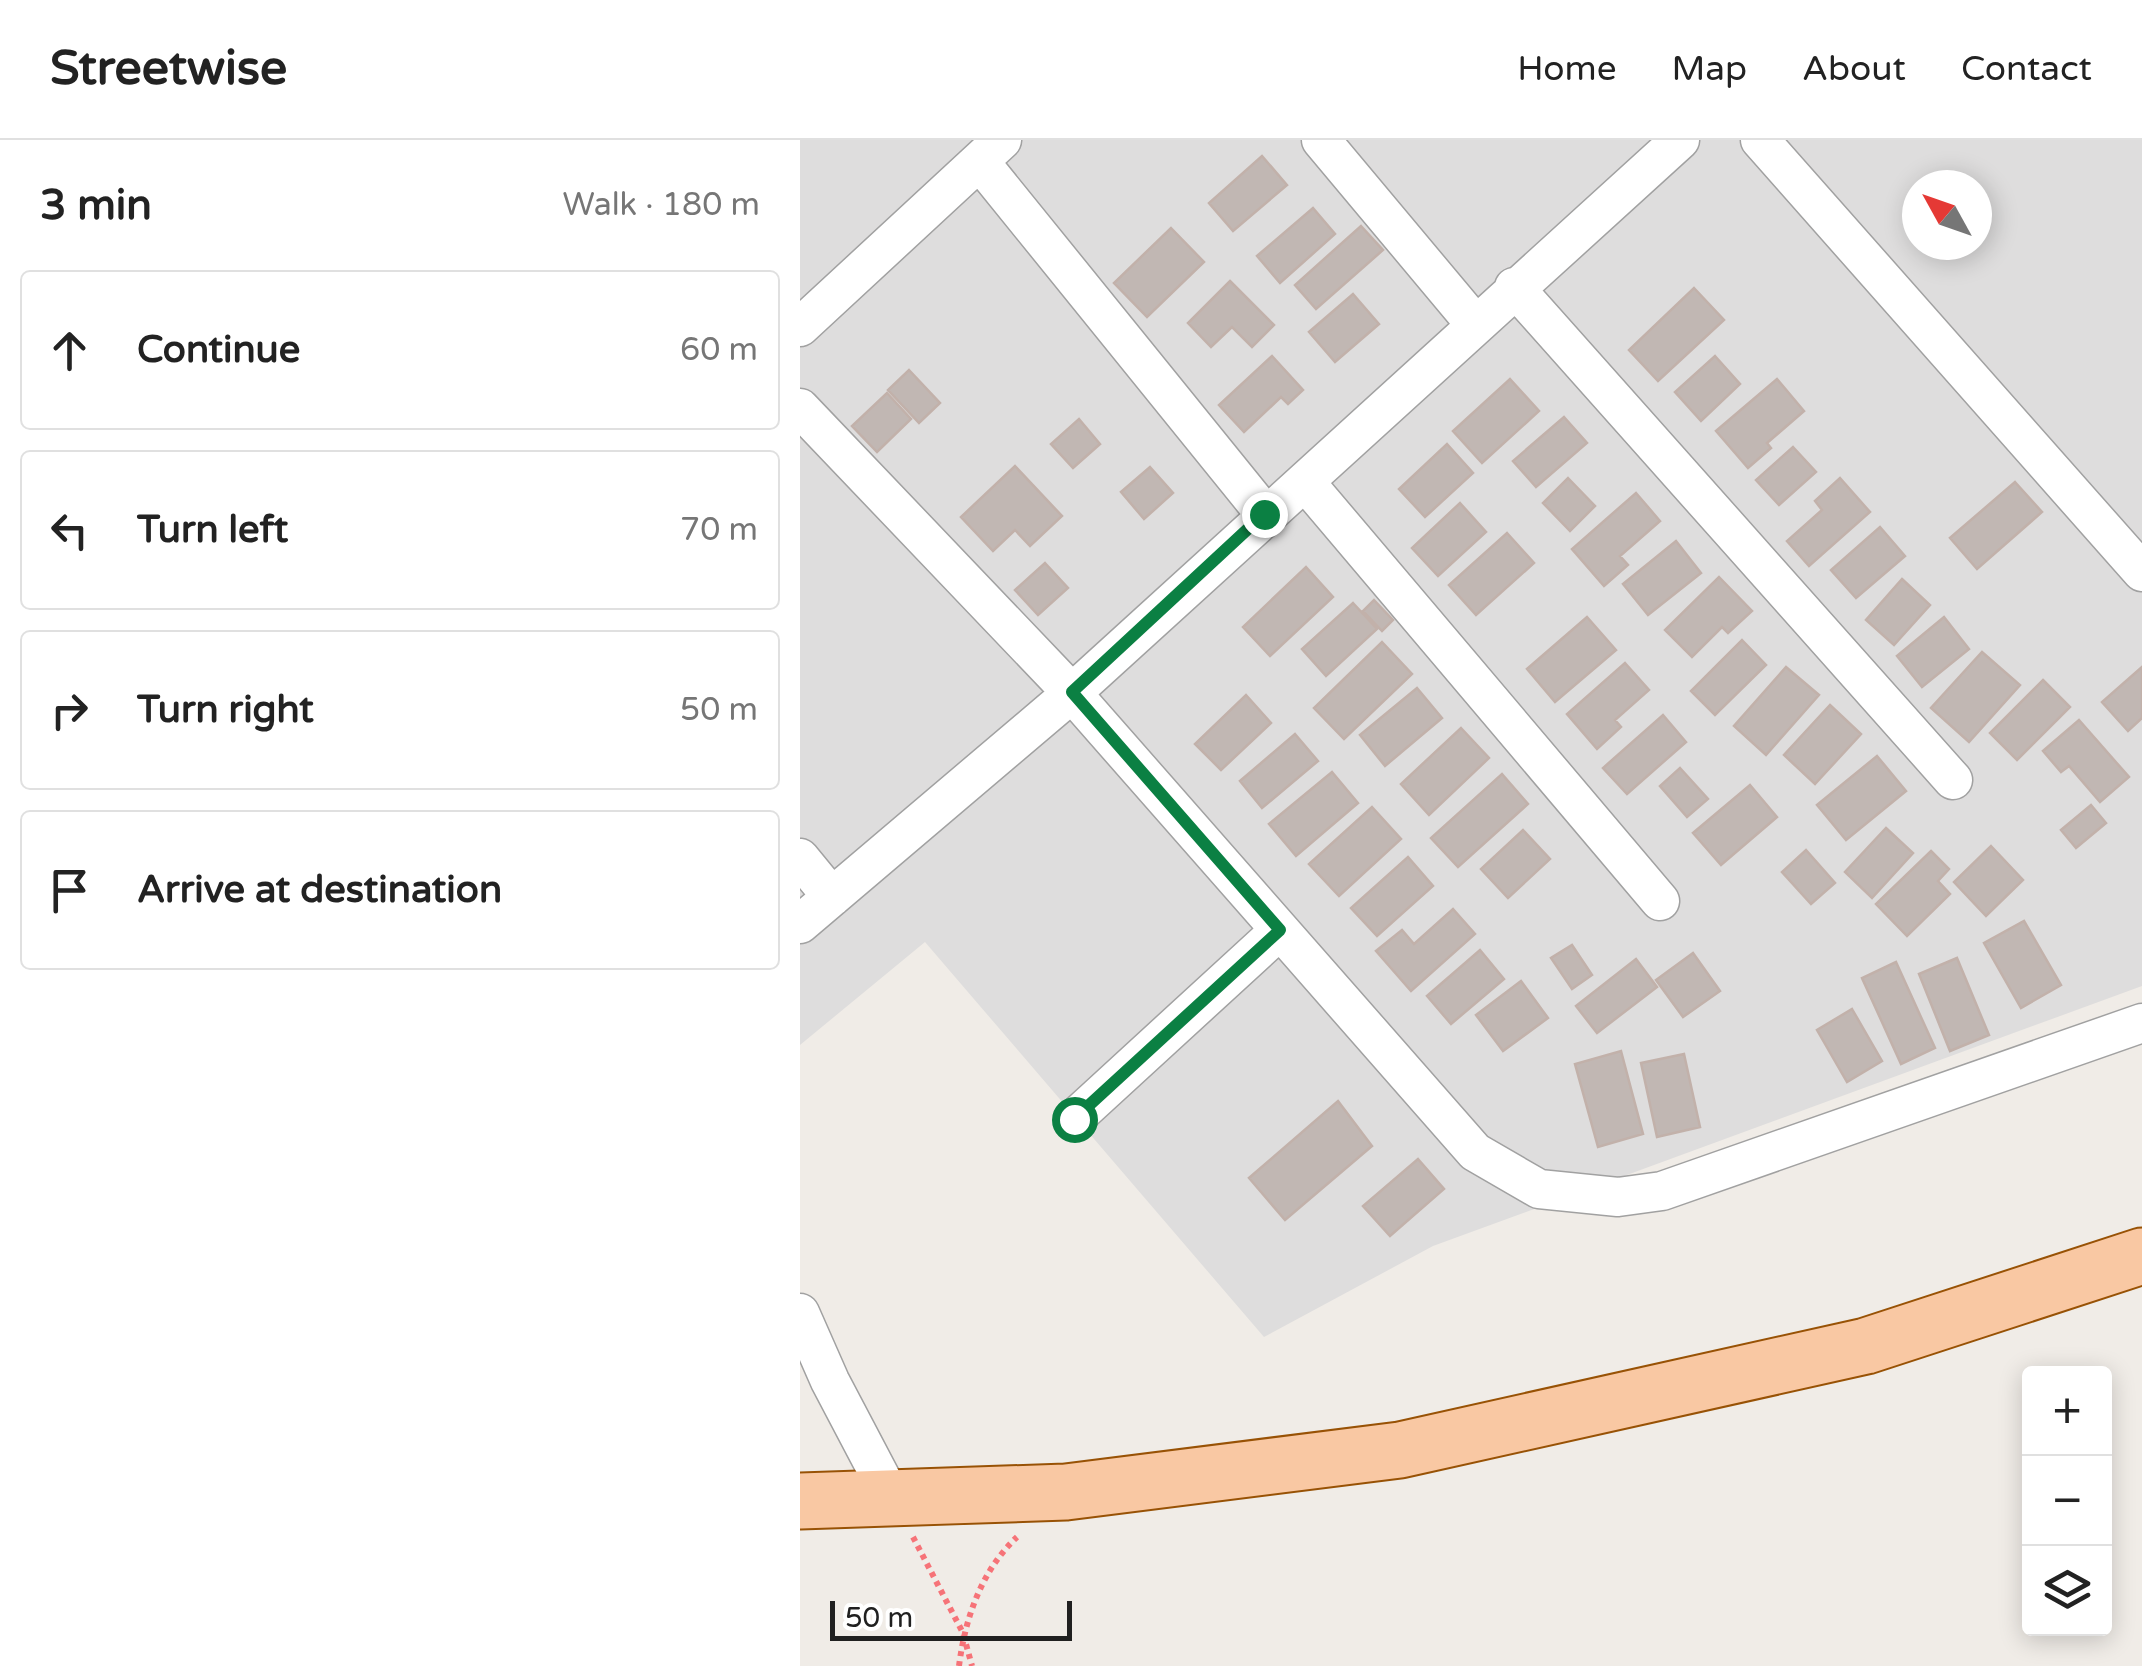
<!DOCTYPE html>
<html lang="en">
<head>
<meta charset="utf-8">
<style>
	body { margin:0; font-family:"Varela Round",sans-serif; background:#f6f6f6; color:#222 }
	.controls { position:absolute; right:30px; bottom:30px; display:grid; overflow:hidden; border-radius:10px; box-shadow:0 5px 25px #0003 }
	.controls button { width:90px; height:90px; display:grid; place-items:center; padding:0; border:0; border-bottom:2px solid #e0e0e0; background:#fff; color:#222; font:50px sans-serif }
	.compass { position:absolute; left:1102px; top:30px; width:90px; height:90px; border-radius:50%; background:#fff; box-shadow:0 5px 25px #0003; rotate:310deg }
	.scale { position:absolute; left:30px; bottom:25px; width:242px; box-sizing:border-box; padding-left:10px; border:5px solid #202020; border-top:0; font-size:28px; line-height:35px; white-space:nowrap; color:#202020; -webkit-text-stroke:8px #fff; paint-order:stroke }
	.stop { position:absolute; width:30px; height:30px; margin:-22px; border:8px solid #0b8043; border-radius:50%; background:#fff }
	.stop.end { background:#0b8043; border-color:#fff; box-shadow:0 2px 10px #0008 }
	.list { margin:0; padding:0; list-style:none }
	h2 { display:flex; justify-content:space-between; align-items:center; height:130px; margin:0; padding:0 40px; font-size:42px }
	h2 small { font-size:32px; font-weight:400; color:#767676 }
	.list li { display:grid; grid-template-columns:65px 1fr auto; gap:30px; align-items:center; box-sizing:border-box; height:160px; margin:0 20px 20px; padding:0 20px; border:2px solid #e0e0e0; border-radius:10px }
	.list b { display:block; font-size:38px; white-space:nowrap }
	.list em { font-size:32px; font-style:normal; color:#767676 }
	.icon { flex:none; width:55px; height:55px; fill:none; stroke:currentColor; stroke-width:2; stroke-linecap:round; stroke-linejoin:round }
	.map { position:relative; flex:none; width:1342px; height:1526px; overflow:hidden }
	header { display:flex; align-items:center; gap:60px; box-sizing:border-box; height:140px; padding:0 50px; background:#fff; border-bottom:2px solid #e0e0e0 }
	header strong { font-size:48px }
	nav { display:flex; gap:55px; margin-inline-start:auto; font-size:35px }
	main { display:flex }
	aside { flex:1; background:#fff }
	.map>svg:first-child { display:block }
	.residential { fill:#dedddd; fill-rule:evenodd }
	.building { fill:#c1b7b3; stroke:#c2b1aa; stroke-width:2.5 }
	.lines { fill:none; stroke-linecap:round; stroke-linejoin:round }
	.minor-casing { stroke:#a1a1a1; stroke-width:41 }
	.primary-casing { stroke:#985205; stroke-width:59 }
	.path { stroke:#f67378; stroke-width:6; stroke-dasharray:5 5; stroke-linecap:butt }
	.minor { stroke:#fff; stroke-width:38 }
	.primary { stroke:#f9c8a3; stroke-width:55 }
	.route { stroke:#0b8043; stroke-width:12 }
</style>
</head>
<body>
<header>
<strong>Streetwise</strong>
<nav><a>Home</a><a>Map</a><a>About</a><a>Contact</a></nav>
</header>
<main>
<aside>
<h2>3 min<small>Walk · 180 m</small></h2>
<ul class="list">
<li><svg class="icon" aria-label="ahead" viewBox="0 0 24 24"><path d="M12 20V5M6 11l6-6 6 6"/></svg><div><b>Continue</b></div><em>60 m</em></li>
<li><svg class="icon" aria-label="left" viewBox="0 0 24 24"><path d="M17 20v-9H6M10 6l-5 5 5 5"/></svg><div><b>Turn left</b></div><em>70 m</em></li>
<li><svg class="icon" aria-label="right" viewBox="0 0 24 24"><path d="M7 20v-9h11M14 6l5 5-5 5"/></svg><div><b>Turn right</b></div><em>50 m</em></li>
<li><svg class="icon" aria-label="arrive" viewBox="0 0 24 24"><path d="M6 21V4h12l-3 4 3 4H6"/></svg><div><b>Arrive at destination</b></div></li>
</ul>
</aside>
<div class="map">
<svg width="1342" height="1526" viewBox="0 0 1342 1526">
	<rect width="100%" height="100%" fill="#f0ece7"/>
	<path class="residential" d="M0 0H1342V846L633 1106 464 1197 125 802 0 905ZM1117 45H1177V105H1117Z"/>
	<path class="building" d="M462 16 487 45 433 91 409 63Z
		M513 68 535 94 480 143 457 116Z
		M561 86 583 110 516 169 495 145Z
		M371 88 404 122 347 177 314 143Z
		M430 141 474 185 452 207 432 187 411 207 388 183Z
		M894 148 924 180 858 241 829 210Z
		M553 154 579 184 535 222 509 192Z
		M472 216 503 250 488 264 481 257 444 292 419 265Z
		M915 216 940 244 901 281 875 252Z
		M109 230 140 263 119 283 88 250Z
		M710 239 739 271 682 323 653 291Z
		M977 239 1004 271 967 303 971 308 948 328 916 291Z
		M87 253 111 279 77 312 52 286Z
		M764 277 787 303 736 347 713 321Z
		M279 279 300 304 273 328 251 304Z
		M647 304 673 333 625 377 599 349Z
		M993 307 1016 332 979 365 956 340Z
		M215 326 262 376 230 406 215 390 193 411 161 377Z
		M350 327 373 353 344 379 321 352Z
		M768 338 795 366 770 391 743 363Z
		M1040 338 1070 372 1009 426 987 401 1022 370 1015 361Z
		M1215 342 1242 372 1177 429 1150 398Z
		M836 353 860 381 820 416 828 425 804 446 772 409Z
		M660 363 686 392 638 436 612 408Z
		M1080 387 1105 416 1056 458 1031 430Z
		M707 393 734 423 676 475 649 445Z
		M876 401 901 433 848 475 823 444Z
		M245 423 268 448 238 475 215 450Z
		M506 427 533 457 470 516 443 487Z
		M919 437 952 471 928 493 922 487 892 517 865 490Z
		M1102 439 1130 465 1094 505 1066 480Z
		M574 460 593 480 582 491 563 471Z
		M553 463 577 489 526 536 502 509Z
		M787 477 816 510 755 562 727 529Z
		M1144 477 1169 509 1122 547 1097 516Z
		M942 500 966 525 915 575 891 551Z
		M582 502 612 534 544 599 514 568Z
		M1182 512 1220 545 1169 602 1131 568Z
		M825 523 849 550 815 580 821 587 797 609 767 574Z
		M986 527 1019 555 966 615 934 586Z
		M1342 527V578L1328 591 1302 562Z
		M1243 540 1270 567 1217 620 1190 593Z
		M617 548 642 578 585 626 560 595Z
		M446 555 471 583 421 630 395 604Z
		M1030 565 1061 594 1015 644 984 615Z
		M863 575 886 602 827 654 803 628Z
		M1279 580 1329 637 1300 662 1269 626 1261 632 1243 611Z
		M661 588 689 618 629 675 601 644Z
		M495 594 518 621 462 668 440 641Z
		M1077 616 1106 651 1046 700 1017 665Z
		M880 628 908 659 887 677 860 646Z
		M532 632 558 663 496 716 469 684Z
		M702 634 728 664 658 727 631 698Z
		M950 645 977 677 921 725 893 693Z
		M1291 665 1306 683 1276 708 1261 690Z
		M572 667 601 699 539 756 509 724Z
		M1086 688 1113 713 1072 758 1045 732Z
		M723 690 750 719 708 758 681 729Z
		M1191 706 1223 740 1186 776 1154 742Z
		M1006 710 1035 743 1011 764 982 732Z
		M1131 711 1149 729 1138 741 1150 754 1107 796 1076 764Z
		M608 717 633 746 577 796 551 768Z
		M653 769 675 794 611 851 576 811 602 790 614 804Z
		M1224 781 1261 845 1221 868 1184 803Z
		M772 805 792 835 772 849 751 818Z
		M680 810 704 839 651 884 627 856Z
		M893 813 920 851 883 877 856 840Z
		M1157 818 1189 895 1150 911 1119 834Z
		M836 819 857 847 797 893 776 866Z
		M1096 822 1135 908 1101 924 1062 838Z
		M721 841 748 878 703 911 676 875Z
		M1052 869 1082 921 1047 942 1017 890Z
		M821 911 843 994 798 1007 775 924Z
		M884 914 900 987 857 997 841 923Z
		M538 961 572 1006 485 1080 449 1038Z
		M618 1019 644 1049 590 1096 563 1066Z"/>
	<g class="lines">
		<defs>
			<path id="minor" d="M521 0 675 184
				M960 0 1342 432
				M180 22 465 374
				M714 147 1153 640
				M0 187 202 0
				M0 268 272 553 675 1012 739 1049 818 1057 862 1051 1342 883
				M506 343 860 761
				M0 718 32 757
				M0 784 272 553 880 0
				M274 979 480 790
				M0 1173 30 1241 91 1357"/>
			<path id="primary" d="M0 1361 266 1352 600 1310 1066 1206 1342 1116"/>
		</defs>
		<use href="#minor" class="minor-casing"/>
		<use href="#primary" class="primary-casing"/>
		<path class="path" d="M113 1397 163 1493 172 1526
			M159 1526C165 1479 181 1431 217 1397"/>
		<use href="#minor" class="minor"/>
		<use href="#primary" class="primary"/>
	</g>
	<g class="lines">
		<path class="route" d="M274 979 480 790 272 552 464 374"/>
	</g>
</svg>
<div class="controls">
<button>+</button>
<button>−</button>
<button><svg class="icon" aria-label="layers" viewBox="0 0 24 24"><path d="M12 4l9 5-9 5-9-5zM3 14l9 5 9-5"/></svg></button>
</div>
<svg class="compass" viewBox="-18 -18 36 36"><path d="M0-13l5 13h-10z" fill="#e53935"/><path d="M0 13l5-13h-10z" fill="#767676"/></svg>
<div class="scale">50 m</div>
<div class="stop" style="left:274px;top:979px"></div>
<div class="stop end" style="left:464px;top:374px"></div>
</div>
</main>
</body>
</html>
